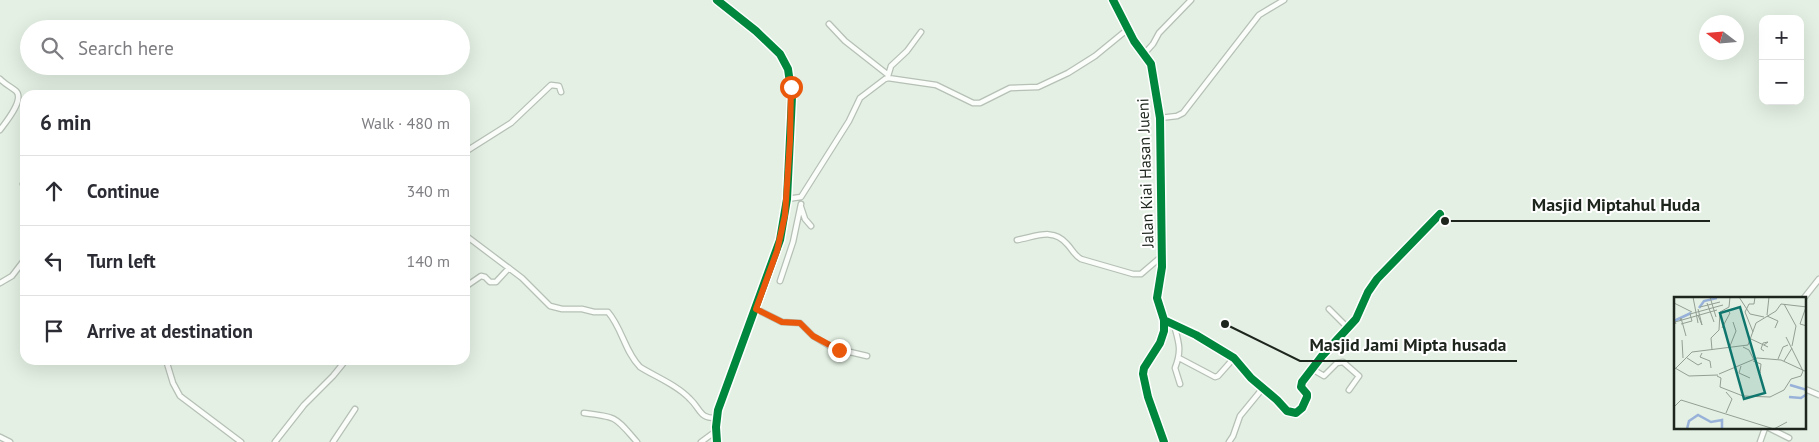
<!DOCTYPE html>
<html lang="en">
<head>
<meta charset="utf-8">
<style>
	body { margin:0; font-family:"PT Sans",sans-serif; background:#f2f2f3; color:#2b2b33 }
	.controls { position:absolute; right:15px; top:15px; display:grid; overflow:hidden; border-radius:10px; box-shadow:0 5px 20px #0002 }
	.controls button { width:45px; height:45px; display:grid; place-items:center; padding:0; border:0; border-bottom:1px solid #e1e1e2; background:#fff; color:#2b2b33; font:25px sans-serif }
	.compass { position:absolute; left:1699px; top:15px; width:45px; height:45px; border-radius:50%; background:#fff; box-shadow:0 5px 20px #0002; rotate:286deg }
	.stop { position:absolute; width:15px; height:15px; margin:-11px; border:4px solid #ea580c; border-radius:50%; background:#fff }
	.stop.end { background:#ea580c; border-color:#fff; box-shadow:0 1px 5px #0008 }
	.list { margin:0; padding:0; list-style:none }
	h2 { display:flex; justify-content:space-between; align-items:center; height:65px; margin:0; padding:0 20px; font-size:21px }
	h2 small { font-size:16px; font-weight:400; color:#7c7c81 }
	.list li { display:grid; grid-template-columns:32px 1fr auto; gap:15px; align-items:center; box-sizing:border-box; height:70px; padding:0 20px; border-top:1px solid #e1e1e2 }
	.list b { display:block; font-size:19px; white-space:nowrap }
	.list em { font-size:16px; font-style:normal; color:#7c7c81 }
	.icon { flex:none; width:28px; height:28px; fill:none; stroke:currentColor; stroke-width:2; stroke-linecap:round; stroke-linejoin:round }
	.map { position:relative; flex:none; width:1819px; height:442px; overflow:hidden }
	.search { position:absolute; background:#fff; box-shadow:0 5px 20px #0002; left:20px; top:20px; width:450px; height:55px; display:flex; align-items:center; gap:12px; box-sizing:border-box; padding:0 18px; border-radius:28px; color:#7c7c81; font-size:19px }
	.panel { position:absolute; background:#fff; box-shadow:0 5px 20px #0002; left:20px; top:90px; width:450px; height:275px; border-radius:15px }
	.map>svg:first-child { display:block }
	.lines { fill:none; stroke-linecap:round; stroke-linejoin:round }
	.street-casing { stroke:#b6c0b5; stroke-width:7 }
	.secondary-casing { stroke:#b6c0b5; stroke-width:9 }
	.street { stroke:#fbfdfb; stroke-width:4.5 }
	.secondary { stroke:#fbfdfb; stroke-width:6 }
	.cycleway-casing { stroke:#fff; stroke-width:11 }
	.cycleway { stroke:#00873e; stroke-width:8 }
	.route { stroke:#ea580c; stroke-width:6 }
	.labels { text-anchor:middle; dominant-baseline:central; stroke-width:4; stroke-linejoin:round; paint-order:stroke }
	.street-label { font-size:16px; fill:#1d251d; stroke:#fff }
	.inset-river { fill:none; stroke:#98b1d9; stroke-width:2.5 }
	.inset-road { fill:none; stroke:#949f94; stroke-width:1 }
	.view { fill:#0f766e; fill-opacity:0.15; stroke:#0f766e; stroke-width:2.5 }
	.inset-edge { fill:none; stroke:#1d251d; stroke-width:2.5 }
	.leader { fill:none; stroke:#1d251d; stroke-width:2 }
	.callout-dot { fill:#1d251d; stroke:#fff; stroke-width:2 }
	.callout-label { font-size:18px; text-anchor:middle; font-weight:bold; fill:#1d251d; stroke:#fff; stroke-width:4; stroke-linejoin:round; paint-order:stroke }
</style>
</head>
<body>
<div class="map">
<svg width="1819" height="442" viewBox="0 0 1819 442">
	<rect width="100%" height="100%" fill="#e3f0e3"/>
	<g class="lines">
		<defs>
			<path id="street" d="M829 24 845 41 887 74
				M1144 54 1153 44 1159 33 1191 0
				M888 76 891 66 907 51 921 32
				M0 79C5 84 11 87 16 91 25 100 5 123 0 130
				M1160 118 1177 116 1183 113 1259 15 1284 0
				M465 152 511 123 551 85 559 86 561 92
				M23 184 25 186
				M787 199 801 197 849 121 860 98 885 79 888 78 936 85 973 103H980L1010 88 1038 87 1068 73 1095 56 1128 29
				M801 207 805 219 811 226
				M465 235 522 278 550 306 562 309H582L594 312H608C622 328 625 352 640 367 656 377 677 385 690 399 701 409 699 419 717 418
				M1017 240C1035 237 1053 227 1067 244 1072 249 1074 255 1081 259L1133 274H1141L1162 256
				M780 281 793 242 801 204
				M0 283 12 276 25 259
				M465 287 481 276 485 277 490 282H496L509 268
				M1804 298 1819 279
				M756 309 782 322 800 323 813 336 833 348 867 356
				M1329 309 1348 328
				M1164 320 1196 335 1234 358 1251 378 1277 400 1287 411 1296 413 1302 408 1307 397V394L1301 387 1302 382 1322 356 1356 319 1368 292 1377 279 1440 214
				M1174 325C1179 343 1182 350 1175 368L1180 384
				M1179 358 1215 377 1218 376 1234 358
				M166 360 173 383 180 396 241 442
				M1312 369 1324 376 1337 363 1343 362 1359 376 1349 390
				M1805 389 1819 395
				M584 413C618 417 615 417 637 442
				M1769 428 1789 438
				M0 437 10 442
				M275 442 304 405 333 376 346 360
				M333 442 355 409
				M701 442 716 431
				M1229 442 1233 436 1240 416 1263 388
				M1760 442 1765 428"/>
			<path id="secondary" d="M1113 0 1134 41 1151 64 1160 118 1162 267 1157 298 1164 320V331L1160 343 1144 368 1143 374 1148 397 1164 442
				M717 442 716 427 718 410 780 240 787 199 792 97 788 69 780 54 756 31 717 0"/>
		</defs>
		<use href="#street" class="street-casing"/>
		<use href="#secondary" class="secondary-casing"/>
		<use href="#street" class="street"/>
		<use href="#secondary" class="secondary"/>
		<defs>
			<path id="cycleway" d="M1113 0 1134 41 1151 64 1160 118 1162 267 1157 298 1164 320V331L1160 343 1144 368 1143 374 1148 397 1164 442
				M1164 320 1196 335 1234 358 1251 378 1277 400 1287 411 1296 413 1302 408 1307 397V394L1301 387 1302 382 1322 356 1356 319 1368 292 1377 279 1440 214
				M717 442 716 427 718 410 780 240 787 199 792 97 788 69 780 54 756 31 717 0"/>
		</defs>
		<use href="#cycleway" class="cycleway-casing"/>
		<use href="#cycleway" class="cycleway"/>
	</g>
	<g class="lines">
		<path class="route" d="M791 87 790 140 785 215 777 251 756 309 782 322 800 323 813 336 839 350"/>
	</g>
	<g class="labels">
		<g class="street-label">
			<text transform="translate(1145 173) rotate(-92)">Jalan Kiai Hasan Jueni</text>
		</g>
	</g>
	<g transform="translate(1674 297)">
		<rect width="132" height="132" fill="#e3f0e3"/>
		<path class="inset-river" d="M25 11 30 4 43 1M0 24 17 16M116 88 133 93M115 100 127 101 133 97M13 132 15 124 24 118 37 125 48 123V132"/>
		<path class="inset-road" d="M19 0 24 26M36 0 42 20M65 0 76 17 90 20M0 6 18 15M33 6 40 25M110 7 122 29 118 49M26 10 46 5M132 10 126 27 133 29M24 18 28 28 24 12M93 18 95 0M93 19 104 24 101 31M6 24 7 21 12 39M2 27 1 25 43 13M7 27 18 24 16 17 49 8M48 31 56 16 53 13M79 35 71 15 75 7H80L81 0M112 40 129 74M77 42 94 50M8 43 9 61M90 48 94 45 89 46 87 52 90 54M56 49 62 34 59 25M69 50 75 53 80 63M38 53 37 41 45 33 46 15 55 10 56 0M28 56 26 60 36 64 37 71M13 61 24 68 28 66M104 62 109 50 114 48M79 64 87 67 86 76M110 64 118 51M67 69 65 76 76 81M1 71 15 79 44 78M0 73 18 55 74 48 82 26 102 14 107 7 133 10M45 77 83 61 107 63 133 75M43 79 47 81 46 90 69 99 96 100 110 93 117 82 127 79 129 74M52 95 58 102 52 116M0 110 7 103 100 132 113 125"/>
		<path class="view" d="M66 10 91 96 70 102 46 16Z"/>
		<rect width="132" height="132" class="inset-edge"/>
	</g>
	<path class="leader" d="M1445 221L1521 221H1710M1225 324L1300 361H1517"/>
	<g class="callout-dot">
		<circle cx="1445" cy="221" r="5"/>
		<circle cx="1225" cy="324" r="5"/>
	</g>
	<g class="callout-label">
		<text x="1616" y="211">Masjid Miptahul Huda</text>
		<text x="1408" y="351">Masjid Jami Mipta husada</text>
	</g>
</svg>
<div class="controls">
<button>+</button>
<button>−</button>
</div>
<svg class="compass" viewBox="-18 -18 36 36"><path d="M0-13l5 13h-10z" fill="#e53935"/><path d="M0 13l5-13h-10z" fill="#7c7c81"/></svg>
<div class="stop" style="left:791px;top:87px"></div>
<div class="stop end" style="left:839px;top:350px"></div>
<div class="search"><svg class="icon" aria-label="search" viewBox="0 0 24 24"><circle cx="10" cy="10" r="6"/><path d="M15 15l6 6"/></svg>Search here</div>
<section class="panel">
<h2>6 min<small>Walk · 480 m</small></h2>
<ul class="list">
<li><svg class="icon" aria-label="ahead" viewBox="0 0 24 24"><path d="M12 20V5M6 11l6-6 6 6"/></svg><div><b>Continue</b></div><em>340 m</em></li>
<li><svg class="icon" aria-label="left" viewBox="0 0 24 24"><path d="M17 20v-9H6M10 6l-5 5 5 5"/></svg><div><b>Turn left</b></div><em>140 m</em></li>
<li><svg class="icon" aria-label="arrive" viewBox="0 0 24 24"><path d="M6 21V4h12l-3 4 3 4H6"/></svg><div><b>Arrive at destination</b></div></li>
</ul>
</section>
</div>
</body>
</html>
